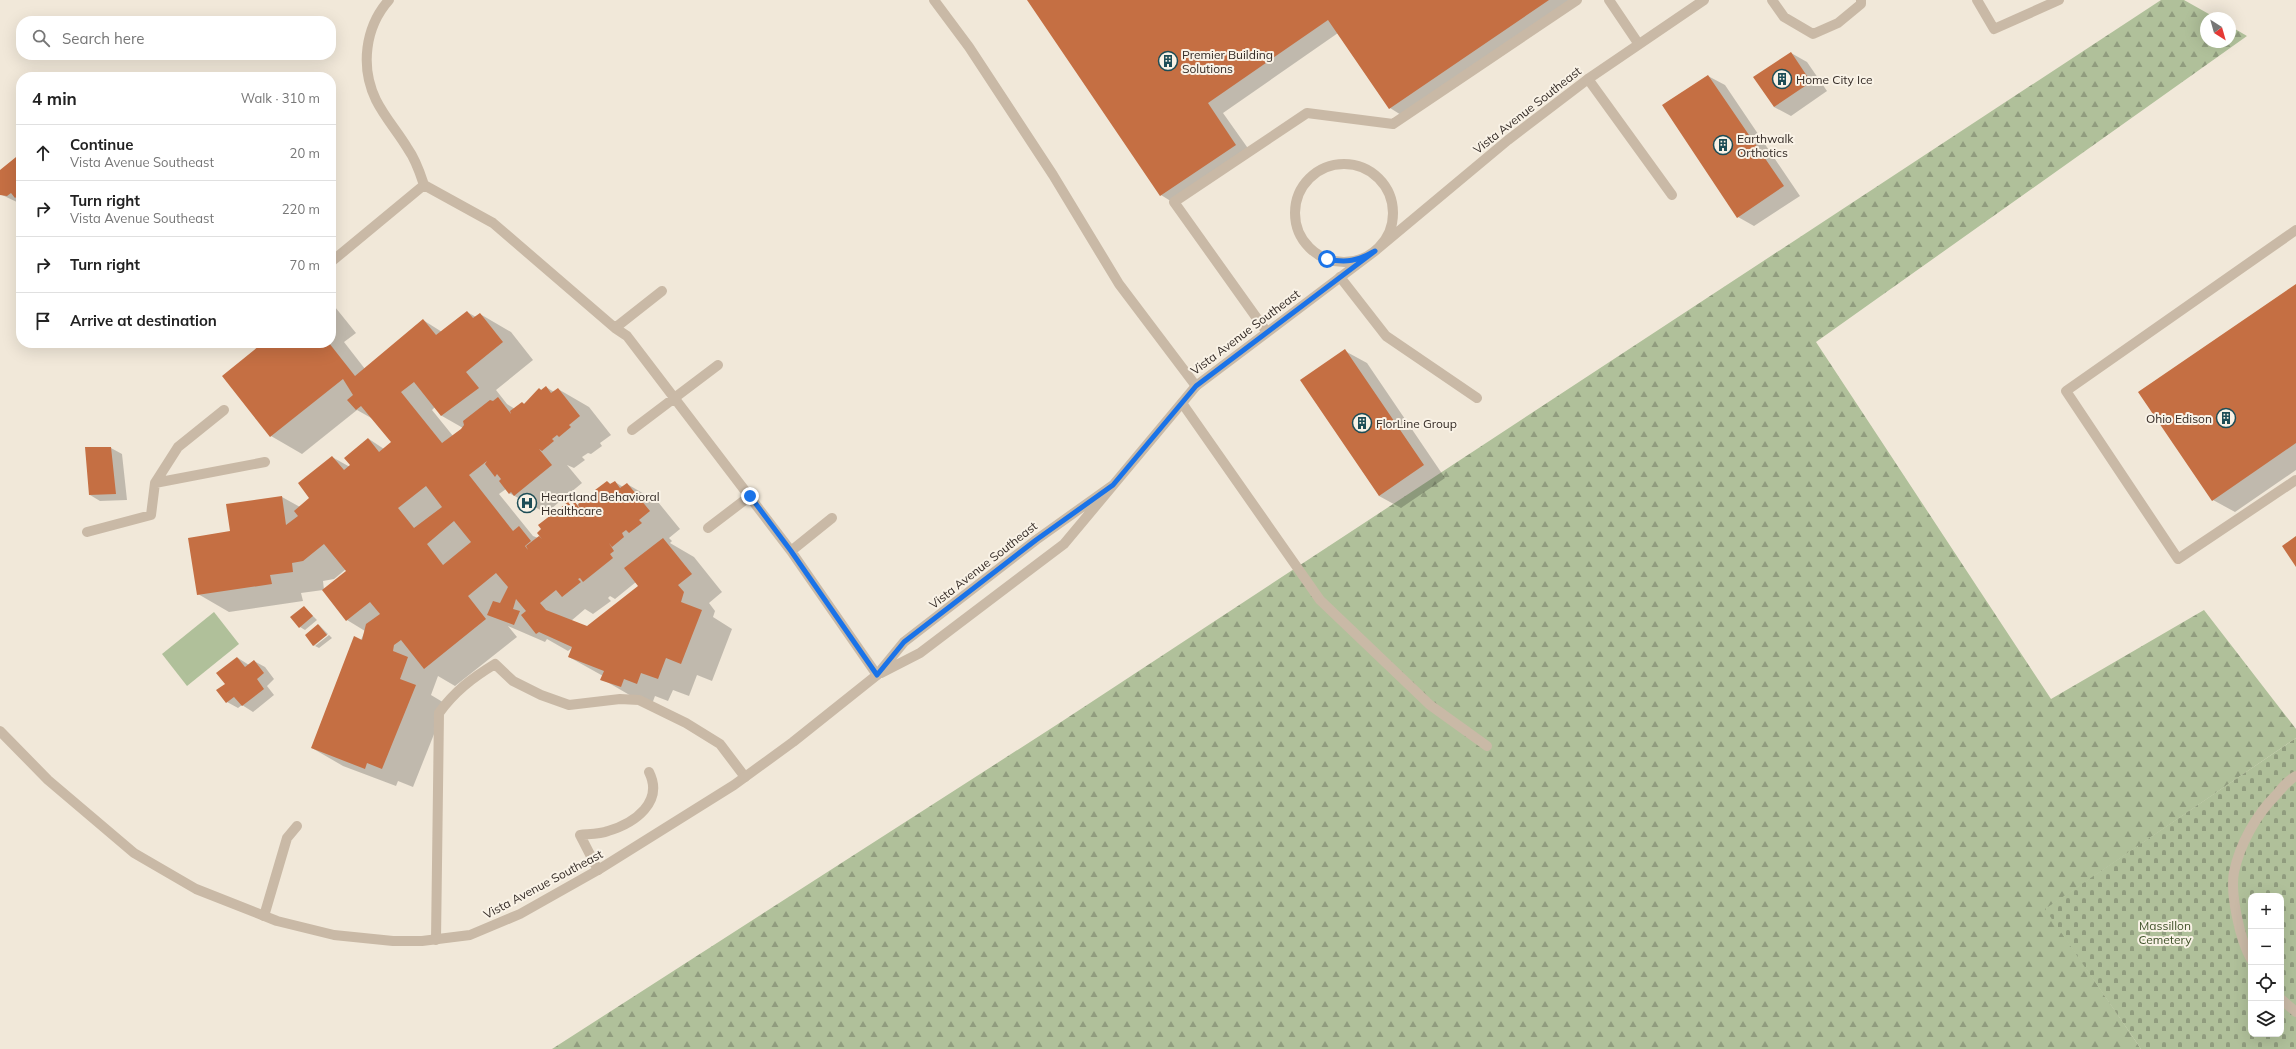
<!DOCTYPE html>
<html lang="en">
<head>
<meta charset="utf-8">
<style>
	body { margin:0; font-family:Mulish,sans-serif; background:#f2f2f2; color:#222 }
	.controls { position:absolute; right:12px; bottom:12px; display:grid; overflow:hidden; border-radius:8px; box-shadow:0 4px 16px #0002 }
	.controls button { width:36px; height:36px; display:grid; place-items:center; padding:0; border:0; border-bottom:1px solid #e0e0e0; background:#fff; color:#222; font:20px sans-serif }
	.compass { position:absolute; left:2200px; top:12px; width:36px; height:36px; border-radius:50%; background:#fff; box-shadow:0 4px 16px #0002; rotate:143deg }
	.stop { position:absolute; width:12px; height:12px; margin:-9px; border:3px solid #1a73e8; border-radius:50%; background:#fff }
	.stop.end { background:#1a73e8; border-color:#fff; box-shadow:0 1px 4px #0008 }
	.list { margin:0; padding:0; list-style:none }
	h2 { display:flex; justify-content:space-between; align-items:center; height:52px; margin:0; padding:0 16px; font-size:17px }
	h2 small { font-size:13px; font-weight:400; color:#767676 }
	.list li { display:grid; grid-template-columns:26px 1fr auto; gap:12px; align-items:center; box-sizing:border-box; height:56px; padding:0 16px; border-top:1px solid #e0e0e0 }
	.list b { display:block; font-size:15px; white-space:nowrap }
	.list p { margin:0; font-size:13px; white-space:nowrap; color:#767676 }
	.list em { font-size:13px; font-style:normal; color:#767676 }
	.icon { flex:none; width:22px; height:22px; fill:none; stroke:currentColor; stroke-width:2; stroke-linecap:round; stroke-linejoin:round }
	.map { position:relative; flex:none; width:2296px; height:1049px; overflow:hidden }
	.search { position:absolute; background:#fff; box-shadow:0 4px 16px #0002; left:16px; top:16px; width:320px; height:44px; display:flex; align-items:center; gap:10px; box-sizing:border-box; padding:0 14px; border-radius:16px; color:#767676; font-size:15px }
	.panel { position:absolute; background:#fff; box-shadow:0 4px 16px #0002; left:16px; top:72px; width:320px; height:276px; border-radius:16px }
	.map>svg:first-child { display:block }
	.grass { fill:#b0c09a }
	.forest { fill:url(#forest-firs) }
	.cemetery { fill:url(#cemetery-stones); fill-rule:evenodd }
	.shadow { fill:#0003; fill-rule:evenodd }
	.building { fill:#c56f43; fill-rule:evenodd }
	.lines { fill:none; stroke-linecap:round; stroke-linejoin:round }
	.lane { stroke:#c9b9a6; stroke-width:10 }
	.street { stroke:#c9b9a6; stroke-width:10 }
	.route { stroke:#1a73e8; stroke-width:5 }
	.labels { text-anchor:middle; dominant-baseline:central; stroke-width:4; stroke-linejoin:round; paint-order:stroke }
	.poi-label { font-size:12px; fill:#352c27; stroke:#f9f2e6; text-anchor:start }
	.street-label { font-size:12px; fill:#352c27; stroke:#f9f2e6 }
	.park-label { font-size:12px; fill:#41532b; stroke:#f9f2e6 }
</style>
</head>
<body>
<div class="map">
<svg width="2296" height="1049" viewBox="0 0 2296 1049">
	<defs>
		<pattern id="forest-firs" width="22" height="20" patternUnits="userSpaceOnUse"><rect width="22" height="20" fill="#b0c09a"/><path d="M5 1l3.5 6h-7zM16 11l3.5 6h-7z" fill="#909c7e"/></pattern>
		<pattern id="cemetery-stones" width="16" height="16" patternUnits="userSpaceOnUse"><rect width="16" height="16" fill="#b0c09a"/><path d="M2 7V4a2 2 0 0 1 4 0v3zM10 15v-3a2 2 0 0 1 4 0v3z" fill="#909c7e"/></pattern>
	</defs>
	<rect width="100%" height="100%" fill="#f1e8d9"/>
	<path class="grass" d="M214 612 239 644 187 686 162 654Z"/>
	<path class="forest" d="M2161 0H2184L2216 18H2206V42H2230V26L2247 36 1816 342 2051 699 2204 610 2296 729V738L2046 909 2141 1049H552L1061 722Z"/>
	<path class="cemetery" d="M2296 738V1049H2141L2045 909ZM2251 896H2281V1034H2251Z"/>
	<path class="shadow" d="M1028 0H1579L1406 118 1390 108 1338 33 1223 113 1252 154 1177 205 1161 195Z
		M1791 53 1807 62 1827 91 1791 116 1774 107Z
		M1708 76 1725 85 1800 196 1754 226 1738 217Z
		M21 154V204L0 194V171Z
		M2296 285V470L2235 512 2213 500Z
		M331 302 356 333 344 342 365 369 423 320 442 332 467 312 476 317 480 314 511 332 533 360 496 390 507 404 515 409 522 403 525 404 540 389 542 391 546 387 554 392 558 389 589 407 611 435 600 443 602 446 591 454 588 453 582 457 585 460 574 468 567 465 582 483 546 513 509 493 506 489 499 494 533 536 538 538 568 504 572 506 575 503 578 505 591 496 595 498 608 482 612 485 615 482 623 487 627 484 658 502 680 529 669 538 672 541 670 543 694 557 722 592 709 603 715 611 713 617 732 629 712 681 697 675 689 696 673 690 668 701 655 696 652 704 633 697 602 679 603 676 569 657 572 648 568 651 547 639 545 642 508 626 517 637 455 686 438 676 431 695 446 704 413 787 398 781 396 786 343 766 312 748 365 631 347 620 323 590 301 593 303 601 229 612 198 594 231 531 282 497 300 507 311 498 332 457 350 467 369 439 384 449 392 442 373 419 357 410 302 454 271 436 261 346 258 343H331ZM435 407 442 416 463 428 453 436 432 410ZM346 569 347 572 324 590 323 581 334 579ZM636 582 640 586 587 627 571 621 585 609 593 614 611 601 608 598 610 596 615 599Z
		M1345 351 1367 363 1445 478 1401 508 1379 496Z
		M86 448H111L122 454 127 500 100 501 90 495Z
		M304 607 317 620 305 630 300 627Z
		M319 625 328 634 314 646 306 635Z
		M329 635 332 638 319 648 315 646Z
		M238 658 249 665 254 661 265 667 274 679 267 686 274 695 253 712 242 705 238 708 227 702 226 684Z"/>
	<path class="building" d="M1027 0H1549L1389 109 1328 20 1208 103 1236 145 1160 196Z
		M1791 52 1811 82 1774 107 1753 77Z
		M1708 75 1784 186 1737 218 1662 105Z
		M21 153V193L15 198 11 193 7 196 0 195V170Z
		M2296 284V443L2212 501 2138 392Z
		M467 311 473 318 480 313 503 342 466 372 479 388 441 416 414 382 401 392 442 443 461 429 464 425 463 421 490 400 493 401 498 397 511 414 510 411 522 402 524 404 539 388 541 390 546 386 551 393 558 388 580 416 569 425 571 427 559 437 557 435 552 439 554 441 542 451 539 449 552 465 514 496 511 492 509 494 499 481 501 479 497 474 495 477 485 464 487 461 469 475 513 531 519 526 531 541 525 546 528 550 526 546 539 536 542 539 537 533 541 529 538 525 568 502 571 506 575 502 580 509 578 504 591 495 593 498 598 494 595 490 607 481 610 484 615 481 620 488 627 483 650 511 639 520 642 523 629 533 626 530 622 533 624 537 612 547 609 543 614 551 610 554 613 558 583 582 580 578 578 579 581 582 562 597 556 590 540 603 546 610 587 626 638 586 624 568 663 538 692 574 678 585 684 592 681 602 702 610 681 664 666 658 658 679 641 673 637 684 624 679 621 687 600 680 604 671 568 657 572 647 539 632 536 634 521 615 526 611 516 599 513 609 520 611 514 625 487 615 493 601 500 603 508 587 496 573 468 596 486 619 424 669 401 640 394 645 393 651 408 657 400 679 416 685 382 769 367 763 365 769 311 748 354 636 362 640 366 624 380 614 370 602 346 621 322 590 346 571 324 544 303 561 292 563 293 572 270 575 272 584 197 595 188 538 230 531 226 504 282 496 286 525 298 516 294 511 309 498 298 483 332 456 344 470 350 465 344 458 368 438 379 452 391 442 361 406 356 410 347 400 353 395 343 379 270 437 222 376 259 346 257 343H329L355 376 423 319 436 335ZM426 486 442 507 414 528 398 508ZM454 521 471 542 443 565 427 544Z
		M1345 349 1424 465 1379 496 1300 380Z
		M85 447H111L116 494 89 495Z
		M2296 536V567L2282 546Z
		M304 606 313 616 299 628 290 617Z
		M318 624 327 635 313 646 305 635Z
		M237 657 245 667 254 660 264 673 257 679 264 689 242 706 234 697 226 703 216 690 225 684 216 673Z"/>
	<g class="lines">
		<path class="lane" d="M934 0 969 47 1053 175 1119 284 1196 386
			M1609 0 1638 43
			M1772 0 1784 17 1813 34 1838 23 1861 4V0
			M1977 0 1994 29 2059 0
			M1588 79 1672 195
			M424 185 493 223 615 328 627 336 791 551 877 675
			M2296 230 2066 391 2178 559 2296 480
			M331 262 424 185C420 173 416 160 408 149 398 132 385 118 376 100 360 67 365 27 389 0
			M1340 277 1386 336 1477 398
			M615 328 662 291
			M1266 331 1174 202 1307 113 1393 124 1577 0
			M1182 403 1320 600 1430 705 1487 746
			M632 430 718 365
			M155 483 178 447 224 410
			M708 528 750 496
			M87 532 151 515 155 483 265 462
			M791 551 832 518
			M598 870 580 835C589 834 600 834 608 831 635 823 664 802 649 772
			M264 916 287 838 297 826
			M436 940 439 713C454 692 472 678 495 664L513 681 541 695 569 705 620 699 639 700 686 723 720 744 745 777
			M2251 959C2240 940 2230 894 2234 872 2240 844 2256 815 2276 795 2282 788 2288 780 2296 776
			M2281 999 2296 1012"/>
		<path class="street" d="M1295 213a49 49 0 1 1 98 0a49 49 0 1 1-98 0Z
			M881 673 920 653 1064 544 1196 386 1375 251 1508 140 1588 79 1704 0
			M0 731 48 780 134 853 196 889 277 921 334 935 393 941H422L470 935 520 914 598 870 734 785 793 742 877 675 904 642 1036 540 1113 485"/>
	</g>
	<g class="lines">
		<path class="route" d="M750 496 791 551 877 675 904 642 1036 540 1113 485 1196 386 1375 251C1358 261 1346 263 1327 259"/>
	</g>
	<defs>
		<symbol id="building-ring" viewBox="-11 -11 22 22"><circle r="9.5" fill="#f9f2e6" stroke="#1d4d56" stroke-width="1.5"/><path d="M-4-6H4V6H1V3H-1V6H-4ZM-2.5-4.3h1.7v1.8h-1.7ZM.8-4.3h1.7v1.8H.8ZM-2.5-1h1.7V.8h-1.7ZM.8-1h1.7V.8H.8Z" fill="#1d4d56"/></symbol>
		<symbol id="hospital-ring" viewBox="-11 -11 22 22"><circle r="9.5" fill="#f9f2e6" stroke="#1d4d56" stroke-width="1.5"/><path d="M-5-5h3v3.5h4V-5h3V5h-3V1.5h-4V5h-3Z" fill="#1d4d56"/></symbol>
	</defs>
	<g fill-rule="evenodd">
		<use href="#building-ring" x="1157" y="50" width="22" height="22"/>
		<use href="#building-ring" x="1771" y="68" width="22" height="22"/>
		<use href="#building-ring" x="1712" y="134" width="22" height="22"/>
		<use href="#building-ring" x="2215" y="407" width="22" height="22"/>
		<use href="#building-ring" x="1351" y="412" width="22" height="22"/>
		<use href="#hospital-ring" x="516" y="492" width="22" height="22"/>
	</g>
	<g class="labels">
		<g class="poi-label">
			<text x="1182" y="54">Premier Building<tspan x="1182" dy="14">Solutions</tspan></text>
			<text x="1796" y="79">Home City Ice</text>
			<text x="1737" y="138">Earthwalk<tspan x="1737" dy="14">Orthotics</tspan></text>
			<text x="2212" y="418" text-anchor="end">Ohio Edison</text>
			<text x="1376" y="423">FlorLine Group</text>
			<text x="541" y="496">Heartland Behavioral<tspan x="541" dy="14">Healthcare</tspan></text>
		</g>
		<g class="street-label">
			<text transform="translate(1527 110) rotate(-38)">Vista Avenue Southeast</text>
			<text transform="translate(1245 332) rotate(-37)">Vista Avenue Southeast</text>
			<text transform="translate(983 565) rotate(-38)">Vista Avenue Southeast</text>
			<text transform="translate(543 884) rotate(-28)">Vista Avenue Southeast</text>
		</g>
		<g class="park-label">
			<text x="2165" y="925">Massillon<tspan x="2165" dy="14">Cemetery</tspan></text>
		</g>
	</g>
</svg>
<div class="controls">
<button>+</button>
<button>−</button>
<button><svg class="icon" aria-label="locate" viewBox="0 0 24 24"><circle cx="12" cy="12" r="6"/><path d="M12 2v4M12 18v4M2 12h4M18 12h4"/></svg></button>
<button><svg class="icon" aria-label="layers" viewBox="0 0 24 24"><path d="M12 4l9 5-9 5-9-5zM3 14l9 5 9-5"/></svg></button>
</div>
<svg class="compass" viewBox="-18 -18 36 36"><path d="M0-13l5 13h-10z" fill="#e53935"/><path d="M0 13l5-13h-10z" fill="#767676"/></svg>
<div class="stop" style="left:1327px;top:259px"></div>
<div class="stop end" style="left:750px;top:496px"></div>
<div class="search"><svg class="icon" aria-label="search" viewBox="0 0 24 24"><circle cx="10" cy="10" r="6"/><path d="M15 15l6 6"/></svg>Search here</div>
<section class="panel">
<h2>4 min<small>Walk · 310 m</small></h2>
<ul class="list">
<li><svg class="icon" aria-label="ahead" viewBox="0 0 24 24"><path d="M12 20V5M6 11l6-6 6 6"/></svg><div><b>Continue</b><p>Vista Avenue Southeast</p></div><em>20 m</em></li>
<li><svg class="icon" aria-label="right" viewBox="0 0 24 24"><path d="M7 20v-9h11M14 6l5 5-5 5"/></svg><div><b>Turn right</b><p>Vista Avenue Southeast</p></div><em>220 m</em></li>
<li><svg class="icon" aria-label="right" viewBox="0 0 24 24"><path d="M7 20v-9h11M14 6l5 5-5 5"/></svg><div><b>Turn right</b></div><em>70 m</em></li>
<li><svg class="icon" aria-label="arrive" viewBox="0 0 24 24"><path d="M6 21V4h12l-3 4 3 4H6"/></svg><div><b>Arrive at destination</b></div></li>
</ul>
</section>
</div>
</body>
</html>
